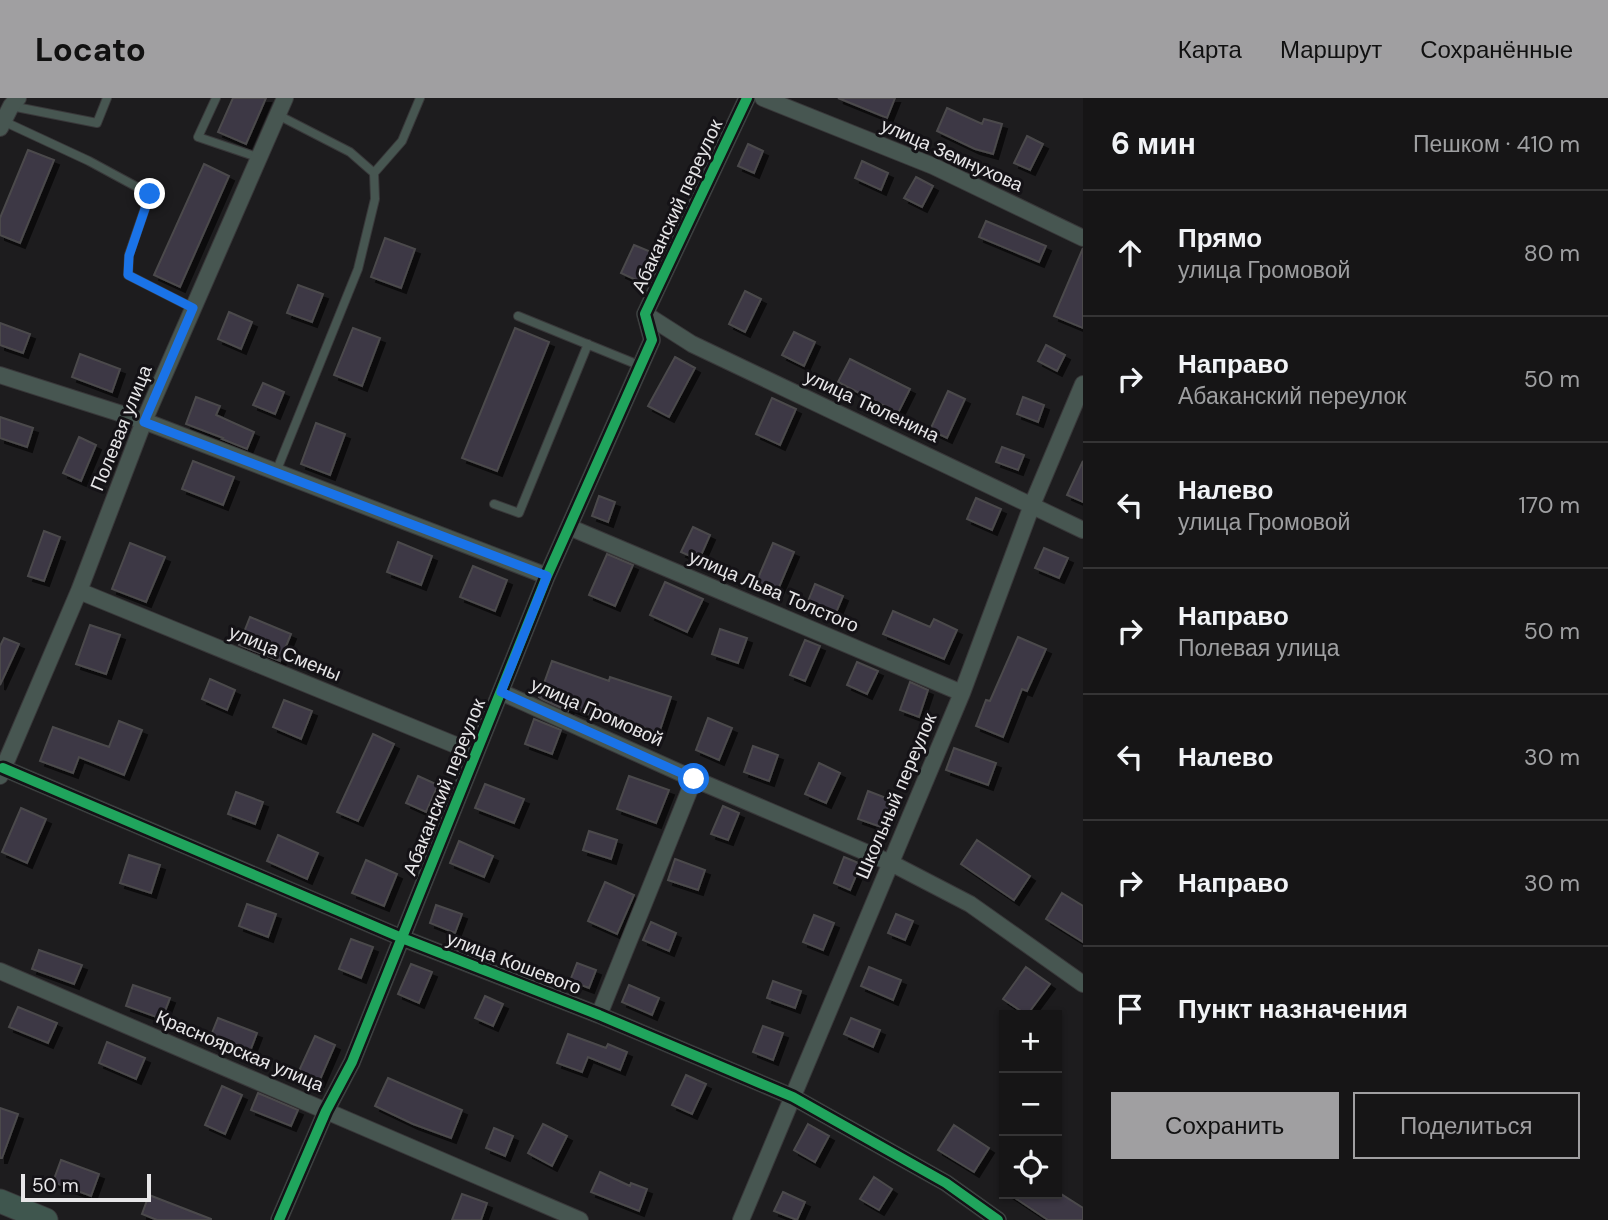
<!DOCTYPE html>
<html lang="ru">
<head>
<meta charset="utf-8">
<style>
	body { margin:0; font-family:"DM Sans",sans-serif; background:#232223; color:#f1f3f6 }
	.controls { position:absolute; right:21px; bottom:21px; display:grid; overflow:hidden; border-radius:0px; box-shadow:0 2px 5px #0004 }
	.controls button { width:63px; height:63px; display:grid; place-items:center; padding:0; border:0; border-bottom:2px solid #353435; background:#161516; color:#f1f3f6; font:35px sans-serif }
	.scale { position:absolute; left:21px; bottom:18px; width:130px; box-sizing:border-box; padding-left:7px; border:4px solid #e7e6e8; border-top:0; font-size:19px; line-height:24px; white-space:nowrap; color:#e7e6e8; -webkit-text-stroke:5px #141216; paint-order:stroke }
	.stop { position:absolute; width:21px; height:21px; margin:-16px; border:5px solid #1a73e8; border-radius:50%; background:#fff }
	.stop.end { background:#1a73e8; border-color:#fff; box-shadow:0 2px 7px #0008 }
	.list { margin:0; padding:0; list-style:none }
	h2 { display:flex; justify-content:space-between; align-items:center; height:91px; margin:0; padding:0 28px; font-size:30px }
	h2 small { font-size:23px; font-weight:400; color:#9e9fa1 }
	.list li { display:grid; grid-template-columns:46px 1fr auto; gap:21px; align-items:center; box-sizing:border-box; height:126px; padding:0 28px; border-top:2px solid #353435 }
	.list b { display:block; font-size:26px; white-space:nowrap }
	.list p { margin:0; font-size:23px; white-space:nowrap; color:#9e9fa1 }
	.list em { font-size:23px; font-style:normal; color:#9e9fa1 }
	.actions { display:flex; gap:14px; padding:21px 28px }
	.actions a { flex:1; padding:16px 0; border:2px solid #a09fa1; border-radius:0px; text-align:center; font-size:24px; color:#a09fa1 }
	.actions .main { background:#a09fa1; color:#111 }
	.icon { flex:none; width:38px; height:38px; fill:none; stroke:currentColor; stroke-width:2; stroke-linecap:round; stroke-linejoin:round }
	.map { position:relative; flex:none; width:1083px; height:1122px; overflow:hidden }
	header { display:flex; align-items:center; gap:42px; box-sizing:border-box; height:98px; padding:0 35px; background:#a09fa1; color:#111 }
	header strong { font-size:33px }
	nav { display:flex; gap:38px; margin-inline-start:auto; font-size:24px }
	main { display:flex }
	aside { flex:1; background:#161516 }
	.map>svg:first-child { display:block }
	.building { fill:#3d3744; stroke:#4b4a4c; stroke-width:2; filter:url(#shadow) }
	.lines { fill:none; stroke-linecap:round; stroke-linejoin:round }
	.lane-casing { stroke:#39383a; stroke-width:10 }
	.street-casing { stroke:#39383a; stroke-width:18 }
	.secondary-casing { stroke:#39383a; stroke-width:25 }
	.lane { stroke:#475651; stroke-width:8 }
	.street { stroke:#475651; stroke-width:16 }
	.secondary { stroke:#3f564e; stroke-width:23 }
	.cycleway-casing { stroke:#141216; stroke-width:15 }
	.cycleway { stroke:#20a55d; stroke-width:10 }
	.route { stroke:#1a73e8; stroke-width:9 }
	.labels { text-anchor:middle; dominant-baseline:central; stroke-width:6; stroke-linejoin:round; paint-order:stroke }
	.street-label { font-size:19px; fill:#e7e6e8; stroke:#141216 }
</style>
</head>
<body>
<header>
<strong>Locato</strong>
<nav><a>Карта</a><a>Маршрут</a><a>Сохранённые</a></nav>
</header>
<main>
<div class="map">
<svg width="1083" height="1122" viewBox="0 0 1083 1122">
	<defs>
		<filter id="shadow"><feDropShadow dx="5" dy="5" stdDeviation="0" flood-color="#0009"/></filter>
	</defs>
	<rect width="100%" height="100%" fill="#1d1c1e"/>
	<path class="building" d="M233 0H266L246 46 218 34Z
		M838 0H895L887 20Z
		M947 10 982 26 984 21 1002 26 993 56 975 51 937 33Z
		M1027 38 1043 46 1030 72 1014 65Z
		M748 46 763 53 754 75 738 68Z
		M28 52 54 62 20 145 0 137V120Z
		M862 63 888 75 881 92 855 80Z
		M204 66 229 78 180 189 154 177Z
		M916 79 933 88 922 109 904 100Z
		M986 123 1046 148 1039 164 979 139Z
		M385 140 415 151 401 190 371 179Z
		M634 147 651 154 638 183 621 175Z
		M1083 150V230L1054 218Z
		M298 187 323 196 312 224 287 215Z
		M745 193 761 201 745 234 729 226Z
		M229 214 252 224 241 251 218 241Z
		M0 225 30 236 23 255 0 247Z
		M353 230 380 240 362 288 334 277Z
		M515 230 549 244 497 373 462 360Z
		M794 234 815 244 804 268 782 257Z
		M1046 247 1065 257 1057 273 1038 263Z
		M80 256 120 271 112 294 72 279Z
		M675 259 695 270 669 319 648 308Z
		M850 261 910 291 898 315 838 284Z
		M263 285 284 294 275 316 253 307Z
		M948 293 965 301 947 340 930 332Z
		M196 299 220 308 216 317 254 334 247 351 222 341 223 340 186 326Z
		M1023 299 1044 307 1038 324 1017 316Z
		M772 300 796 311 780 347 756 336Z
		M0 319 33 330 27 349 0 340Z
		M316 325 345 336 330 377 301 366Z
		M79 339 96 347 81 383 63 375Z
		M1002 349 1024 357 1018 372 996 364Z
		M193 363 234 379 223 407 182 391Z
		M1083 363V404L1067 397Z
		M599 398 615 404 608 424 592 418Z
		M976 400 1001 411 992 432 967 421Z
		M693 429 710 437 699 462 681 454Z
		M44 433 60 439 44 483 28 478Z
		M398 444 432 458 421 487 387 474Z
		M130 445 165 459 146 504 112 491Z
		M773 445 794 454 777 494 756 485Z
		M1044 450 1068 460 1059 480 1035 470Z
		M607 456 633 467 615 508 589 497Z
		M473 468 507 482 495 513 460 499Z
		M665 484 703 501 687 534 650 517Z
		M815 486 843 498 835 517 807 506Z
		M893 513 930 529 934 521 957 532 944 561 883 536Z
		M250 519 291 536 280 563 239 547Z
		M90 527 120 537 106 576 76 566Z
		M720 531 747 540 738 565 712 556Z
		M1018 539 1046 551 1027 593 1022 591 1003 639 976 628 986 602 990 603Z
		M4 540 19 546 0 587V548Z
		M805 542 820 548 805 583 790 577Z
		M552 563 609 583 610 579 671 599 659 635 592 611 590 617 569 609 568 613 542 601 539 599Z
		M857 564 878 573 867 596 847 587Z
		M210 581 235 592 227 612 202 601Z
		M910 584 928 592 919 619 900 612Z
		M284 602 312 613 301 641 273 629Z
		M708 620 732 630 719 662 696 652Z
		M534 621 561 632 552 656 525 646Z
		M119 623 142 632 124 677 79 659 73 675 40 663 53 629 109 649Z
		M373 636 394 646 358 723 337 714Z
		M753 648 778 657 769 683 744 674Z
		M954 650 996 665 988 687 946 672Z
		M819 665 840 675 826 705 805 696Z
		M418 678 438 687 426 714 406 705Z
		M629 678 669 692 656 725 617 711Z
		M485 686 524 701 514 725 475 710Z
		M868 693 894 703 884 730 858 721Z
		M236 694 263 704 255 726 228 716Z
		M723 708 739 715 728 742 711 736Z
		M21 710 46 721 27 765 2 754Z
		M589 733 617 742 611 761 583 752Z
		M278 737 318 755 307 781 267 763Z
		M977 742 1030 778 1014 802 961 766Z
		M459 743 493 758 484 779 450 765Z
		M129 757 160 767 151 795 120 785Z
		M844 759 861 766 850 792 834 785Z
		M675 761 705 772 698 792 668 782Z
		M366 762 397 776 384 808 352 795Z
		M605 784 634 797 617 836 588 823Z
		M1062 795 1083 808V844L1046 821Z
		M247 806 276 816 268 839 239 828Z
		M436 807 462 816 455 835 430 825Z
		M896 816 913 823 905 842 888 835Z
		M814 817 834 825 823 852 803 844Z
		M651 824 676 835 669 853 643 842Z
		M351 841 373 849 361 880 339 871Z
		M39 852 82 867 74 886 32 871Z
		M577 865 596 872 589 890 570 883Z
		M411 866 432 874 419 905 398 896Z
		M869 869 901 882 893 902 861 888Z
		M1026 869 1050 886 1027 917 1003 901Z
		M773 883 801 893 795 910 767 900Z
		M133 887 170 900 162 921 126 908Z
		M629 887 659 900 652 917 622 904Z
		M485 898 503 906 493 928 475 920Z
		M18 909 57 925 48 945 9 929Z
		M218 920 257 935 249 956 210 940Z
		M851 920 880 932 873 949 844 936Z
		M763 928 783 935 773 962 753 954Z
		M568 936 606 950 608 946 627 954 620 972 588 959 582 974 557 965Z
		M315 938 335 947 319 984 298 975Z
		M107 944 145 960 136 981 99 965Z
		M686 977 706 986 692 1016 672 1007Z
		M388 980 462 1012 451 1040 413 1026 375 1008Z
		M222 988 242 997 225 1036 205 1027Z
		M258 995 298 1012 291 1028 251 1012Z
		M0 1010 18 1016 2 1060H0Z
		M543 1026 567 1038 552 1068 528 1055Z
		M808 1026 829 1038 815 1064 794 1052Z
		M954 1027 989 1050 974 1074 938 1052Z
		M494 1030 513 1038 505 1058 486 1050Z
		M61 1062 99 1076 91 1098 53 1084Z
		M600 1074 630 1088 631 1085 647 1091 639 1113 591 1094Z
		M874 1079 892 1091 879 1112 860 1101Z
		M783 1094 805 1104 797 1122 774 1113Z
		M462 1096 487 1105 481 1122H452Z
		M1009 1096H1061L1083 1110V1122H1048Z
		M149 1097 211 1121V1122H157L142 1116Z"/>
	<g class="lines">
		<defs>
			<path id="lane" d="M216 0 198 39 260 60
				M11 8 97 25 107 0
				M3 23 89 63 150 96 129 157 128 177 193 210
				M374 75 402 43 420 0
				M518 218 641 268
				M276 374 358 171 375 101 374 75 350 54 278 17
				M494 406 519 415 588 246"/>
			<path id="street" d="M763 0 933 68 1083 140
				M0 30 11 8 18 0
				M645 216 692 246 1083 432
				M0 277 144 323 547 478
				M569 429 962 595
				M79 493 475 655
				M501 594 694 681 891 765 970 806 1083 886
				M3 670 402 840 599 917 793 999 946 1085 998 1122
				M0 678 79 493 144 323 285 0
				M0 873 580 1122
				M599 917 694 681
				M279 1122 326 1013 352 964 547 478 652 242 645 216 747 0
				M741 1122 962 595 1032 407 1083 286"/>
			<path id="secondary" d="M0 1103 46 1122"/>
		</defs>
		<use href="#lane" class="lane-casing"/>
		<use href="#street" class="street-casing"/>
		<use href="#secondary" class="secondary-casing"/>
		<use href="#lane" class="lane"/>
		<use href="#street" class="street"/>
		<use href="#secondary" class="secondary"/>
		<defs>
			<path id="cycleway" d="M3 670 402 840 599 917 793 999 946 1085 998 1122
				M279 1122 326 1013 352 964 547 478 652 242 645 216 747 0"/>
		</defs>
		<use href="#cycleway" class="cycleway-casing"/>
		<use href="#cycleway" class="cycleway"/>
	</g>
	<g class="lines">
		<path class="route" d="M150 96 129 158 128 177 193 210 144 324 547 478 501 594 694 681"/>
	</g>
	<g class="labels">
		<g class="street-label">
			<text transform="translate(952 57) rotate(24)">улица Земнухова</text>
			<text transform="translate(677 108) rotate(-65)">Абаканский переулок</text>
			<text transform="translate(872 308) rotate(25)">улица Тюленина</text>
			<text transform="translate(121 330) rotate(-68)">Полевая улица</text>
			<text transform="translate(774 493) rotate(23)">улица Льва Толстого</text>
			<text transform="translate(285 555) rotate(22)">улица Смены</text>
			<text transform="translate(597 614) rotate(24)">улица Громовой</text>
			<text transform="translate(444 689) rotate(-68)">Абаканский переулок</text>
			<text transform="translate(896 698) rotate(-67)">Школьный переулок</text>
			<text transform="translate(514 865) rotate(21)">улица Кошевого</text>
			<text transform="translate(240 953) rotate(23)">Красноярская улица</text>
		</g>
	</g>
</svg>
<div class="controls">
<button>+</button>
<button>−</button>
<button><svg class="icon" aria-label="locate" viewBox="0 0 24 24"><circle cx="12" cy="12" r="6"/><path d="M12 2v4M12 18v4M2 12h4M18 12h4"/></svg></button>
</div>
<div class="scale">50 m</div>
<div class="stop" style="left:694px;top:681px"></div>
<div class="stop end" style="left:150px;top:96px"></div>
</div>
<aside>
<h2>6 мин<small>Пешком · 410 m</small></h2>
<ul class="list">
<li><svg class="icon" aria-label="ahead" viewBox="0 0 24 24"><path d="M12 20V5M6 11l6-6 6 6"/></svg><div><b>Прямо</b><p>улица Громовой</p></div><em>80 m</em></li>
<li><svg class="icon" aria-label="right" viewBox="0 0 24 24"><path d="M7 20v-9h11M14 6l5 5-5 5"/></svg><div><b>Направо</b><p>Абаканский переулок</p></div><em>50 m</em></li>
<li><svg class="icon" aria-label="left" viewBox="0 0 24 24"><path d="M17 20v-9H6M10 6l-5 5 5 5"/></svg><div><b>Налево</b><p>улица Громовой</p></div><em>170 m</em></li>
<li><svg class="icon" aria-label="right" viewBox="0 0 24 24"><path d="M7 20v-9h11M14 6l5 5-5 5"/></svg><div><b>Направо</b><p>Полевая улица</p></div><em>50 m</em></li>
<li><svg class="icon" aria-label="left" viewBox="0 0 24 24"><path d="M17 20v-9H6M10 6l-5 5 5 5"/></svg><div><b>Налево</b></div><em>30 m</em></li>
<li><svg class="icon" aria-label="right" viewBox="0 0 24 24"><path d="M7 20v-9h11M14 6l5 5-5 5"/></svg><div><b>Направо</b></div><em>30 m</em></li>
<li><svg class="icon" aria-label="arrive" viewBox="0 0 24 24"><path d="M6 21V4h12l-3 4 3 4H6"/></svg><div><b>Пункт назначения</b></div></li>
</ul>
<div class="actions"><a class="main">Сохранить</a><a>Поделиться</a></div>
</aside>
</main>
</body>
</html>
